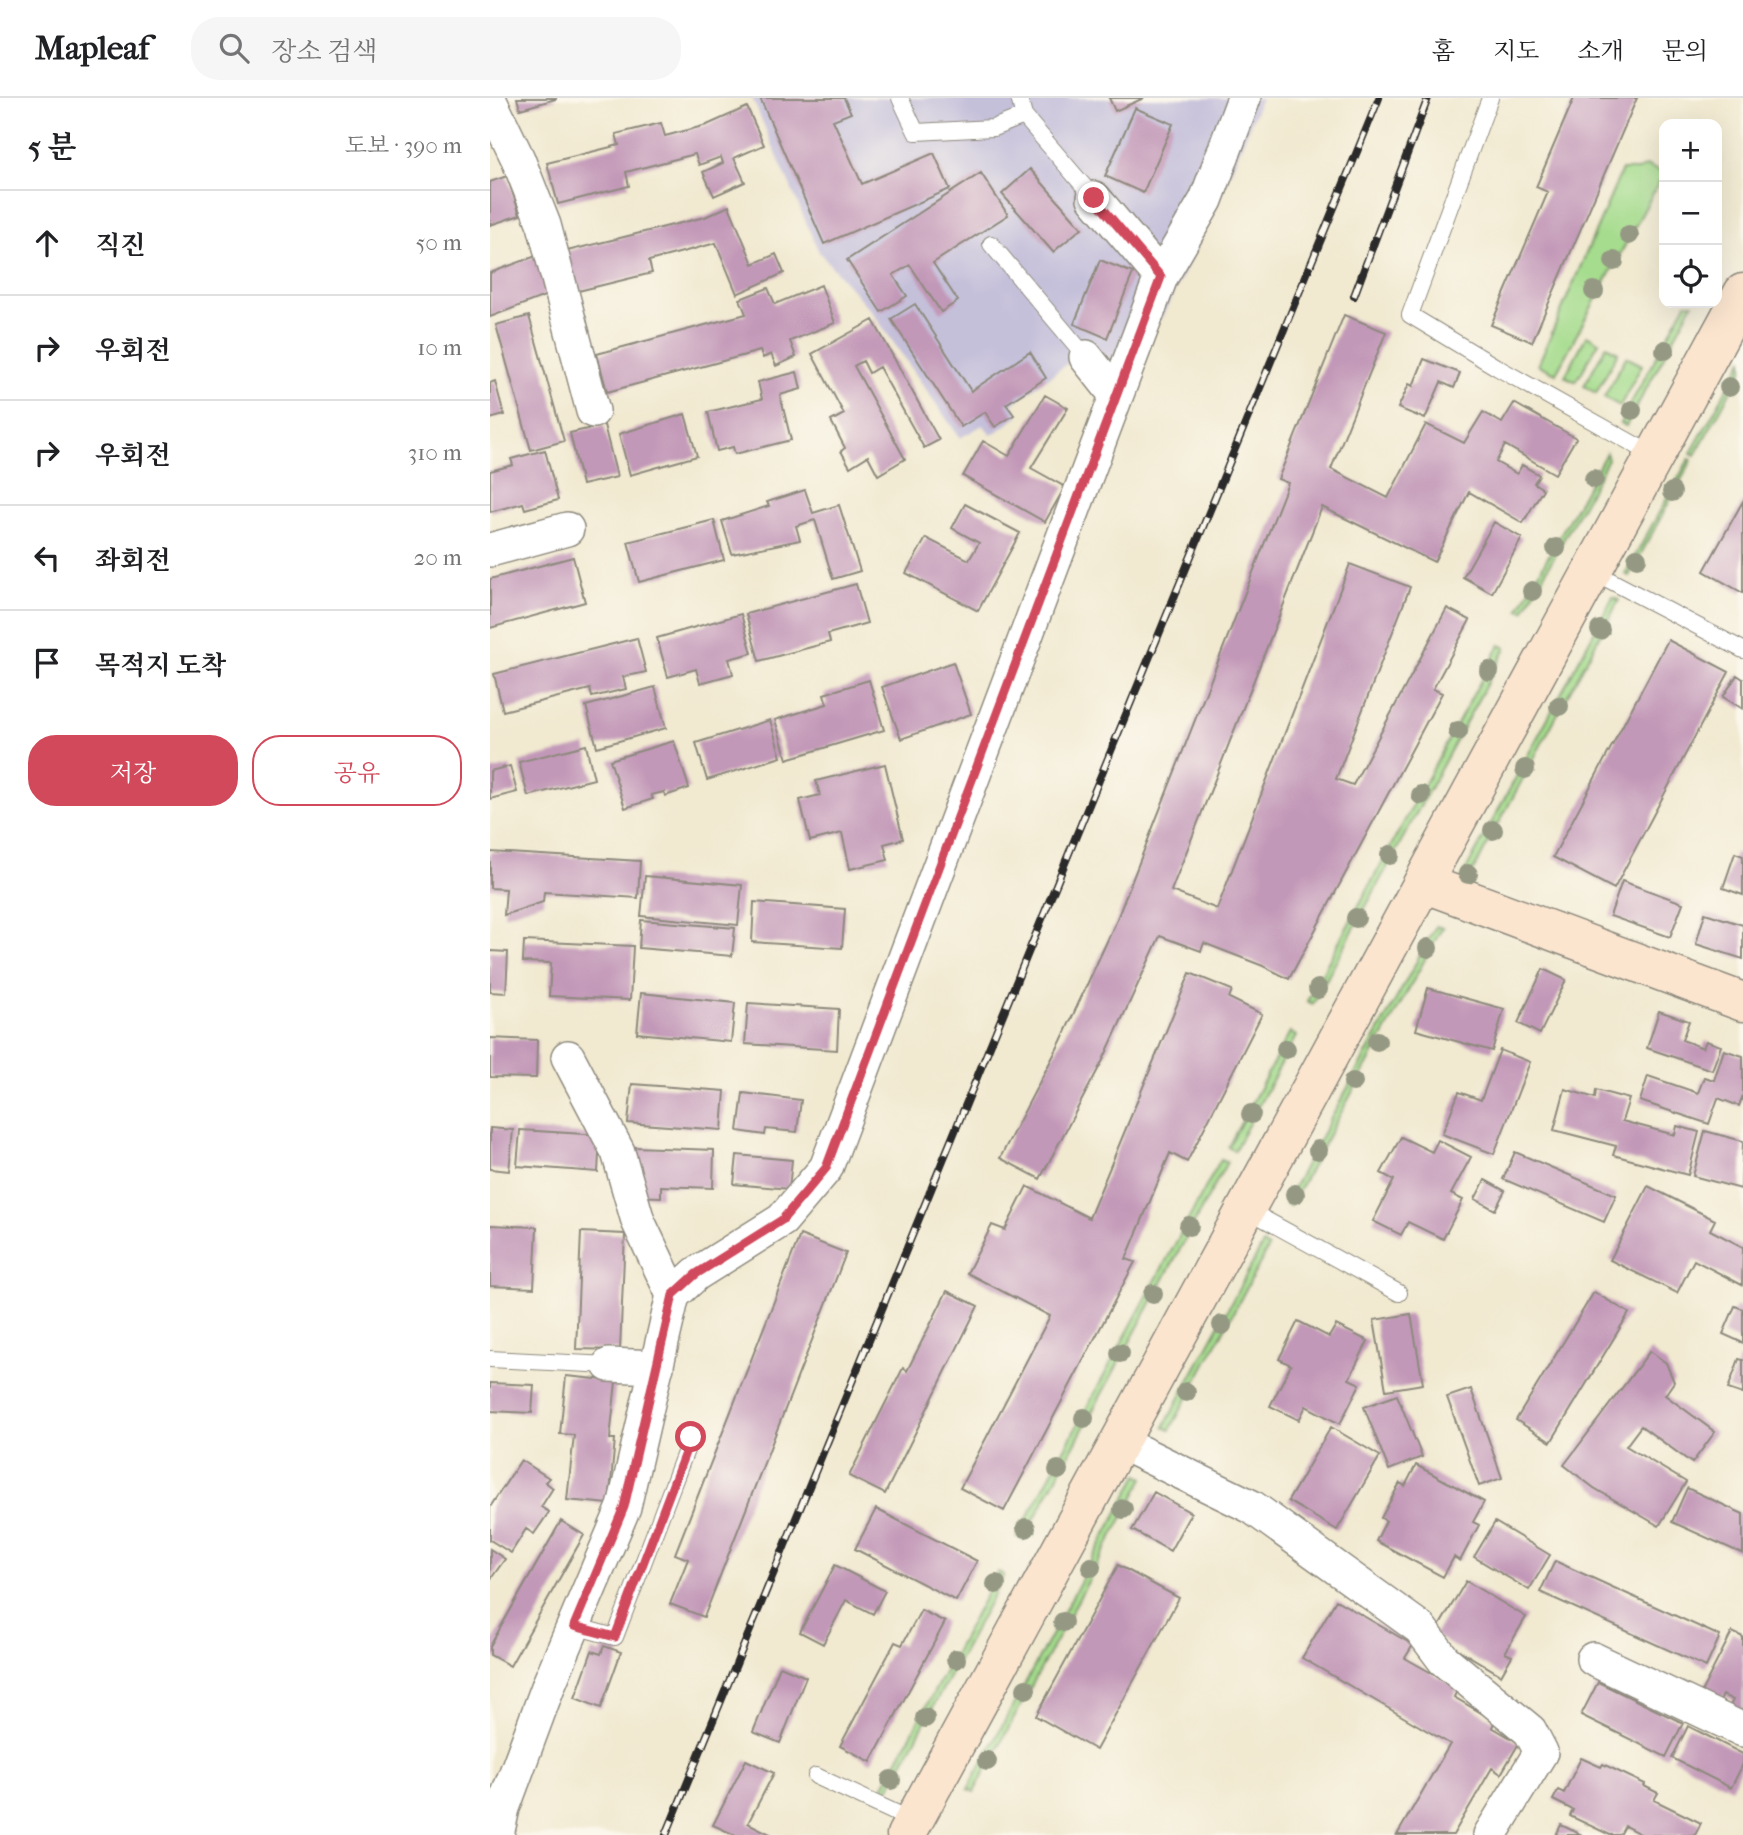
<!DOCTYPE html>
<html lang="ko">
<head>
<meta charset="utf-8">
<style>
	body { margin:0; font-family:"IM FELL French Canon","Noto Serif KR",serif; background:#f6f6f6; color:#202124 }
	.controls { position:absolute; right:21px; top:21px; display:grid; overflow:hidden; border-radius:14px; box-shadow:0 7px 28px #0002 }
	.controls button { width:63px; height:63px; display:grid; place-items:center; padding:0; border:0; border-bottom:2px solid #e0e0e0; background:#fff; color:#202124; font:35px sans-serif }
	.stop { position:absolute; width:21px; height:21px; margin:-16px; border:5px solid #d1495b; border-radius:50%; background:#fff }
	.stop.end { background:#d1495b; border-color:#fff; box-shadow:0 2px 7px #0008 }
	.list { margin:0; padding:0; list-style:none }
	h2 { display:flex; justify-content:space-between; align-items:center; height:91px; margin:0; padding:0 28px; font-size:30px }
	h2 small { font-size:23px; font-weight:400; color:#757577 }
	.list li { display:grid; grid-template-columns:46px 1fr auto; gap:21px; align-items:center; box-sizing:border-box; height:105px; padding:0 28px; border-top:2px solid #e0e0e0 }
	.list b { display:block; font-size:26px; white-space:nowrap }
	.list em { font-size:23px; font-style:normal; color:#757577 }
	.actions { display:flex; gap:14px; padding:21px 28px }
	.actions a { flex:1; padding:16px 0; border:2px solid #d1495b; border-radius:28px; text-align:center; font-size:24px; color:#d1495b }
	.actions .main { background:#d1495b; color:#fff }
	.icon { flex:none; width:38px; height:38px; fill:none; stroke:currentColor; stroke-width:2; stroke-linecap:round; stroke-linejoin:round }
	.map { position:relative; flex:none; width:1253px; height:1737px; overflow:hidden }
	header { display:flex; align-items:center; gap:42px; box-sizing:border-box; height:98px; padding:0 35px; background:#fff; border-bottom:2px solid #e0e0e0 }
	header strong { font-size:33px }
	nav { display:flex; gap:38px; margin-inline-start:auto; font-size:24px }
	.search { width:490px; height:63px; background:#f6f6f6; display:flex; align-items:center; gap:18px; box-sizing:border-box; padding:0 24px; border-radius:28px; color:#757577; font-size:26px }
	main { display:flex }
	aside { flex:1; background:#fff }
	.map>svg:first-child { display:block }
	.industrial { fill:#c5c0da }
	.green { fill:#a5dc8d; stroke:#68845c; stroke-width:2 }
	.building { fill:#c298b8 }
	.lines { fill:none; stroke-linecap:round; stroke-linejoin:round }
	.lane-casing { stroke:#8e8a7e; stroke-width:18 }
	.street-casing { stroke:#8e8a7e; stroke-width:36 }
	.secondary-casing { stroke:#8e8a7e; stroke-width:41 }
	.lane { stroke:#fff; stroke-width:16 }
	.street { stroke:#fff; stroke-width:33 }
	.secondary { stroke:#fbe5cf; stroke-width:38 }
	.rail-casing { stroke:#2b2b2b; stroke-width:8 }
	.rail { stroke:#fbf7ec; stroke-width:5; stroke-dasharray:16; stroke-linecap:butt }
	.tree { fill:#959983 }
	.route { stroke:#d1495b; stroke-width:9 }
</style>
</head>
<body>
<header>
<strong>Mapleaf</strong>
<div class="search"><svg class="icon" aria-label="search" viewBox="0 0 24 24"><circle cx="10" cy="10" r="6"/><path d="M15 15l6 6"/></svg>장소 검색</div>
<nav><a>홈</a><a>지도</a><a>소개</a><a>문의</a></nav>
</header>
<main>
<aside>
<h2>5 분<small>도보 · 390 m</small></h2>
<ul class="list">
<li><svg class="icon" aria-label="ahead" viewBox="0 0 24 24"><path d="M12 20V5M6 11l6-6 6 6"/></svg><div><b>직진</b></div><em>50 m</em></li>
<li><svg class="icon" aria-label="right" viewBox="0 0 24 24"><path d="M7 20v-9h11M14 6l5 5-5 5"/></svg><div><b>우회전</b></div><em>10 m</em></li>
<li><svg class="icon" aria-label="right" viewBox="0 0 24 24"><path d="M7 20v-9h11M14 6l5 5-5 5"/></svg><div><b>우회전</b></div><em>310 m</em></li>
<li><svg class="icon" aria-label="left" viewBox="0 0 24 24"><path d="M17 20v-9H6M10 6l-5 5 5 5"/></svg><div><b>좌회전</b></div><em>20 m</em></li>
<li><svg class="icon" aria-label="arrive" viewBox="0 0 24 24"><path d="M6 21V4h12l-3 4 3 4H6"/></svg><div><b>목적지 도착</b></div></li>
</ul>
<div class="actions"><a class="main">저장</a><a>공유</a></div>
</aside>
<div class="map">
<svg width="1253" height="1737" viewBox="0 0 1253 1737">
	<rect width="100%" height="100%" fill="#fbf7ec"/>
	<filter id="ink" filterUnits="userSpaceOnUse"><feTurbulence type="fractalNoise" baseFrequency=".0143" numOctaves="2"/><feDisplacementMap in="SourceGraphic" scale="14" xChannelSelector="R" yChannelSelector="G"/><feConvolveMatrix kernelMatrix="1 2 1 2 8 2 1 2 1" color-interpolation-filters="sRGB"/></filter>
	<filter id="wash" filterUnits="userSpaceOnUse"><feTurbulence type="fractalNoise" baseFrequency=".00686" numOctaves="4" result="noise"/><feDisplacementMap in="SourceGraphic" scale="28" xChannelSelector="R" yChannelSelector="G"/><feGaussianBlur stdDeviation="1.57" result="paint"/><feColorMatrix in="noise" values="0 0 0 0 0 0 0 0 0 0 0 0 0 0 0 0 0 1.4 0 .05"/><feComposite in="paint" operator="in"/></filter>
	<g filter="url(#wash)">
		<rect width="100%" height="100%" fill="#f1e9d0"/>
		<path class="industrial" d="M262 0H771L725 113 672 219 607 299 578 265 523 306 529 318 502 337 493 327 470 340 382 214 329 154Z"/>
		<path class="green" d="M1157 68 1174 75 1066 275 1048 267 1132 72H1148Z
			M1196 205H1203L1136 328 1130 325Z
			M1097 237 1109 244 1086 284 1075 278Z
			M1116 248 1128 254 1106 295 1094 288Z
			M1136 259 1152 267 1130 308 1114 299Z
			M1253 262V271L1205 357 1201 355Z
			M1116 355 1118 361 1034 513 1029 511Z
			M1199 361 1202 362 1139 478 1135 476Z
			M1123 499 1129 502 974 790 968 787Z
			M1010 547 1016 550 823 906 817 903Z
			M946 828 952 830 800 1108 795 1105Z
			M800 934 806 938 744 1053 738 1049Z
			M731 1061 737 1064 533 1442 527 1439Z
			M773 1146 778 1150 680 1332 674 1329Z
			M648 1377 654 1380 484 1694 478 1691Z
			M508 1474 514 1477 400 1689 397 1694 390 1695Z"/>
		<g id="blocks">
			<path class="building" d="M27 0H66V1L30 11Z
				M270 0H354L361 15 343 22 372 86 444 55 460 91 334 146Z
				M619 0H654L625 13Z
				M1084 0H1147L1042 244 1001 227 1058 94 1046 89Z
				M257 9 274 47 244 60 255 84 224 98 213 74 233 65 231 59 209 67 205 56 136 74 139 88 68 106 57 65 129 47 126 36 171 25 175 38 217 27Z
				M645 10 683 26 653 95 615 78Z
				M540 71 592 130 563 154 512 96Z
				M491 75 518 117 443 165 468 203 451 214 420 167 403 177 417 198 391 214 357 162Z
				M17 78 30 117 0 127V84Z
				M239 108 263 166 286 156 294 175 247 196 226 145 159 163 162 175 80 195 69 155 215 119Z
				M46 158 60 196 0 219V175Z
				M610 162 643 175 617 240 584 226Z
				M331 187 345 225 300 243 306 259 286 268 281 256 273 260 270 253 117 294 107 256 256 216 250 201 278 190 285 206Z
				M425 206 481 293 540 254 556 280 516 306 524 317 505 329 495 314 471 329 401 221Z
				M854 217 896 234 841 371 898 400 936 326 974 345 993 314 1012 325 1024 305 1086 340 1065 376 1015 347 1006 364 1027 376 1032 367 1049 377 1044 385 1053 391 1033 425 979 394 944 464 832 409 681 793 727 811 860 466 920 489 846 681 863 687 957 510 980 522 943 591 952 595 799 881 773 868 714 845 711 853 670 838 613 962 550 1081 510 1060 571 943 625 826 798 385 788 381Z
				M39 218 74 343 41 352 6 227Z
				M383 222 449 342 434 350 389 269 379 275 373 263 364 268 415 361 388 377 378 358 360 369 351 353 355 350 341 323 354 316 322 256Z
				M934 261 970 275 964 290 951 284 935 321 908 310 919 286 923 288Z
				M307 274 311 291 290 297 301 342 245 356 243 349 227 353 218 314 272 301 268 284Z
				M5 283 14 317 0 321V285Z
				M555 297 578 310 541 370 575 389 555 424 473 378 493 343 519 358Z
				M195 316 207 358 140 377 129 336Z
				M114 327 127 379 92 387 80 335Z
				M55 352 68 402 35 411 33 405 0 414V373L23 367 21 361Z
				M315 392 323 415 349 407 370 473 343 481 325 422 306 428 310 442 242 456 232 423 279 408 277 404Z
				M1253 403V495L1214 473Z
				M475 406 530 435 488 513 416 475 436 440 479 462 489 445 462 430Z
				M224 422 234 462 149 484 138 444Z
				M1004 424 1032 440 1002 495 973 479Z
				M83 459 95 504 0 530V481Z
				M366 486 377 525 338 536 340 544 269 563 256 516Z
				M251 516 262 555 239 561 243 576 210 585 206 571 178 579 167 540Z
				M147 540 156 574 133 579 136 591 102 599 100 591 13 613 4 576Z
				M1178 542 1239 574 1124 791 1063 759Z
				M463 564 481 616 411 641 392 589Z
				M1247 577 1253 581V611L1233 599Z
				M379 582 394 632 297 661 285 622 337 606 334 596Z
				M165 589 176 630 107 649 96 608Z
				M280 622 291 659 217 682 206 645Z
				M184 643 199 690 175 698 174 694 161 697 163 701 135 710 120 662Z
				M96 647 104 681 38 698 29 664Z
				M395 666 413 741 394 746 398 762 360 771 352 735 320 743 310 702 330 697 326 683Z
				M20 668 27 694 0 701V673Z
				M0 754 150 763 148 800 54 794 53 804 14 817 16 791 0 790Z
				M1245 755 1253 758V797L1233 790Z
				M155 778 252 787 248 827 151 818Z
				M1132 783 1193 805 1180 839 1120 818Z
				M264 804 355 811 352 850 262 844Z
				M1215 815 1253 827V861L1206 846Z
				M151 822 245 830 242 858 149 850Z
				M34 843 143 848 140 902 59 898 61 865 33 864Z
				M0 853 18 854 16 895 0 894Z
				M1053 871 1076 882 1050 936 1028 925Z
				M700 875 742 892 739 900 772 916 697 1064 680 1055 636 1161 645 1164 514 1413 470 1390 560 1218 477 1175 502 1127 515 1132 537 1088 599 1120Z
				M938 890 1014 911 1002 953 926 932Z
				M151 895 245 905 241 944 147 935Z
				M258 905 349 911 347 952 255 946Z
				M1169 913 1199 923 1192 942 1213 950 1216 943 1231 948 1222 972 1157 950Z
				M0 940 47 942 46 980 0 979Z
				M1010 952 1040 964 1004 1056 952 1036 969 994 991 1002Z
				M1234 952 1253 958V997L1249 1008 1228 1000 1219 1026 1150 1003 1158 978 1208 995 1214 979 1224 982Z
				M142 986 235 993 232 1032 138 1025Z
				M1075 991 1105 1000 1106 992 1139 1001 1132 1023 1185 1037 1187 1028 1209 1034 1198 1077 1123 1057 1126 1048 1064 1032Z
				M253 995 311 1002 307 1034 276 1031 275 1037 248 1033Z
				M0 1030 23 1032 19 1073 0 1071Z
				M30 1032 110 1037 108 1074 27 1068Z
				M1215 1033 1253 1043 1251 1091 1203 1078Z
				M911 1039 942 1054 948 1042 981 1059 961 1096 973 1102 953 1141 918 1124 911 1137 883 1123 904 1082 891 1075Z
				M144 1049 224 1052 223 1090 171 1088V1099L141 1098Z
				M1025 1054 1126 1097 1114 1124 1013 1081Z
				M247 1057 302 1062 299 1091 244 1086Z
				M995 1082 1015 1093 1005 1112 985 1101Z
				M1158 1088 1225 1122 1220 1132 1253 1149 1252 1187 1204 1162 1187 1195 1120 1162Z
				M0 1127 47 1129 44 1190 0 1188Z
				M91 1134 135 1136 130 1252 86 1251Z
				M310 1137 356 1155 214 1519 180 1506 198 1461 185 1456Z
				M457 1193 488 1208 395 1396 359 1378 413 1270 417 1273Z
				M1104 1194 1139 1215 1061 1344 1026 1322Z
				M1245 1208 1253 1211V1245L1233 1236Z
				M921 1216 933 1286 896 1292 884 1222Z
				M808 1223 839 1239 846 1227 878 1243 859 1281 870 1286 850 1326 816 1308 809 1322 780 1308 801 1267 789 1261Z
				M1160 1253 1176 1265 1184 1284 1175 1297 1225 1334 1202 1365 1151 1328 1136 1348 1196 1384 1169 1428 1104 1390 1074 1367Z
				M1249 1261 1253 1262V1296L1238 1291Z
				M76 1278 126 1283 120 1341H125L119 1406 77 1402 84 1337 70 1336Z
				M0 1285 44 1287 42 1315 0 1313Z
				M981 1291 1012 1380 989 1388 957 1299Z
				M907 1297 932 1359 899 1372 874 1309Z
				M841 1329 890 1358 847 1432 798 1403Z
				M31 1362 59 1380 55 1384 63 1390 51 1409 59 1414 44 1436 36 1431 21 1455 0 1442V1409Z
				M926 1367 994 1404 983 1424 989 1427 970 1463 964 1459 953 1479 886 1443 896 1423 891 1420 910 1385 915 1388Z
				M1197 1390 1253 1416V1456L1182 1424Z
				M664 1394 701 1415 680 1453 642 1432Z
				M386 1411 487 1463 466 1503 365 1451Z
				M71 1423 94 1437 20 1568 0 1557V1548Z
				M1005 1424 1060 1457 1039 1492 984 1459Z
				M0 1451 15 1461 0 1482Z
				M1065 1463 1230 1538 1216 1569 1050 1494Z
				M345 1467 395 1493 383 1516 356 1502 333 1546 310 1534Z
				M628 1467 689 1500 606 1652 546 1618Z
				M976 1483 1036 1519 1015 1555 1022 1558 1011 1577 944 1537Z
				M846 1502 923 1547 915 1560 968 1590 964 1599 1005 1623 1002 1629 1029 1645 1011 1676 1002 1670 963 1737H907L960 1646 812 1560Z
				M431 1512 455 1524 381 1664 350 1648 405 1544 412 1547Z
				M1242 1534 1253 1539V1622L1237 1614 1243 1602 1233 1597 1228 1607 1209 1598Z
				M114 1548 131 1554 111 1610 85 1600 102 1553 111 1556Z
				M290 1568 316 1579 290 1645 263 1634Z
				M1108 1584 1193 1625 1176 1659 1091 1617Z
				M1198 1628 1253 1656V1666L1241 1690 1182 1660Z
				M1091 1660 1111 1669 1113 1666 1155 1686 1154 1688 1168 1695 1164 1702 1211 1725 1205 1737H1152L1135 1728 1130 1737H1120L1080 1718 1083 1712 1063 1702 1068 1692 1074 1695Z
				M256 1662 284 1675 258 1725 282 1737H245L223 1727Z
				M1071 1727 1092 1737H1066Z"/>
		</g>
	</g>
	<g filter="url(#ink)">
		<use href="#blocks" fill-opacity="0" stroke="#8e8a7e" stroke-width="2"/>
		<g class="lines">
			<defs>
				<path id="lane" d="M410 0 426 34 503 30 534 18 604 100
					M529 0 534 18
					M1000 0 920 217 1008 270 1165 358
					M501 146 596 259
					M1102 473 1253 552
					M756 1111 909 1195
					M0 1261 119 1267
					M84 1528 125 1539 201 1339
					M326 1678 423 1723"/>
				<path id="street" d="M0 3 28 61 54 127 103 313
					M604 100 671 179
					M596 259 626 297
					M0 452 77 431
					M78 959 128 1054 148 1123 183 1197
					M119 1267 167 1269
					M629 1344 762 1409 930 1530 954 1562 1040 1633 1051 1654 1000 1737
					M1103 1561 1253 1632
					M7 1737 13 1710 59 1586 134 1409 183 1197 206 1176 292 1122 336 1070 671 179 716 102 754 0"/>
				<path id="secondary" d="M933 785 1253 904
					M416 1737 1253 195"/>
			</defs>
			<use href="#lane" class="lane-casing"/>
			<use href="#street" class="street-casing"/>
			<use href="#secondary" class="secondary-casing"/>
			<use href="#lane" class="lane"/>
			<use href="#street" class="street"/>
			<use href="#secondary" class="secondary"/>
			<defs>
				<path id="rail" d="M864 198 938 0
					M176 1737 889 0"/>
			</defs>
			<use href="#rail" class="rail-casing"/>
			<use href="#rail" class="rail"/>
		</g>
		<g class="tree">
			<circle cx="1139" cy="137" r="10"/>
			<circle cx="1124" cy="163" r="10"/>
			<circle cx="1104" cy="193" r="10"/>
			<circle cx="1175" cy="252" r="10"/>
			<circle cx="1239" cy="289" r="10"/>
			<circle cx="1142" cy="312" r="10"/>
			<circle cx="1104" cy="381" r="10"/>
			<circle cx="1182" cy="394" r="10"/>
			<circle cx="1066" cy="450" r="10"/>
			<circle cx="1147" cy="460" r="10"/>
			<circle cx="1042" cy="493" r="10"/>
			<circle cx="1110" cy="532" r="10"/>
			<circle cx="999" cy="573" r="10"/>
			<circle cx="1069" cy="608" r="10"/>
			<circle cx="968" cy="633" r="10"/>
			<circle cx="1035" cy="671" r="10"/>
			<circle cx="931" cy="697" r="10"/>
			<circle cx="1003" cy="732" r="10"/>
			<circle cx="900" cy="757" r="10"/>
			<circle cx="978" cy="776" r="10"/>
			<circle cx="866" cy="820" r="10"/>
			<circle cx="938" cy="850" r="10"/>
			<circle cx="828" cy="891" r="10"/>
			<circle cx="887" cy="943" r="10"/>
			<circle cx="796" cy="951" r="10"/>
			<circle cx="863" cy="984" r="10"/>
			<circle cx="761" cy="1016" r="10"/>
			<circle cx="828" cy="1052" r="10"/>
			<circle cx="805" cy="1096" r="10"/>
			<circle cx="699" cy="1128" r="10"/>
			<circle cx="663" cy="1196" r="10"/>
			<circle cx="732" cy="1227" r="10"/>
			<circle cx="630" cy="1255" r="10"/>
			<circle cx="696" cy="1294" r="10"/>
			<circle cx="594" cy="1320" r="10"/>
			<circle cx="568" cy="1372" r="10"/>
			<circle cx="633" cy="1411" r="10"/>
			<circle cx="536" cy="1430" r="10"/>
			<circle cx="601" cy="1469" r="10"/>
			<circle cx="506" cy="1486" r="10"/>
			<circle cx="573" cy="1524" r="10"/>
			<circle cx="466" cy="1561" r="10"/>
			<circle cx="536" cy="1591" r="10"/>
			<circle cx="435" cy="1620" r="10"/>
			<circle cx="497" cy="1663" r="10"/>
			<circle cx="401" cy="1682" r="10"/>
		</g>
	</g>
	<g class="lines" filter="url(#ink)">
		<path class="route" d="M201 1339 125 1539 84 1528 134 1409 183 1197 206 1176 292 1122 336 1070 671 179 604 100"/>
	</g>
</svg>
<div class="controls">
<button>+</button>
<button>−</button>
<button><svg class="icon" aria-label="locate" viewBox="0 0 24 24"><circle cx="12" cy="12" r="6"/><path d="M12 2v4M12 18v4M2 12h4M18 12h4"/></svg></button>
</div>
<div class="stop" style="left:201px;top:1339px"></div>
<div class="stop end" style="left:604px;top:100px"></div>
</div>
</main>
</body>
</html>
